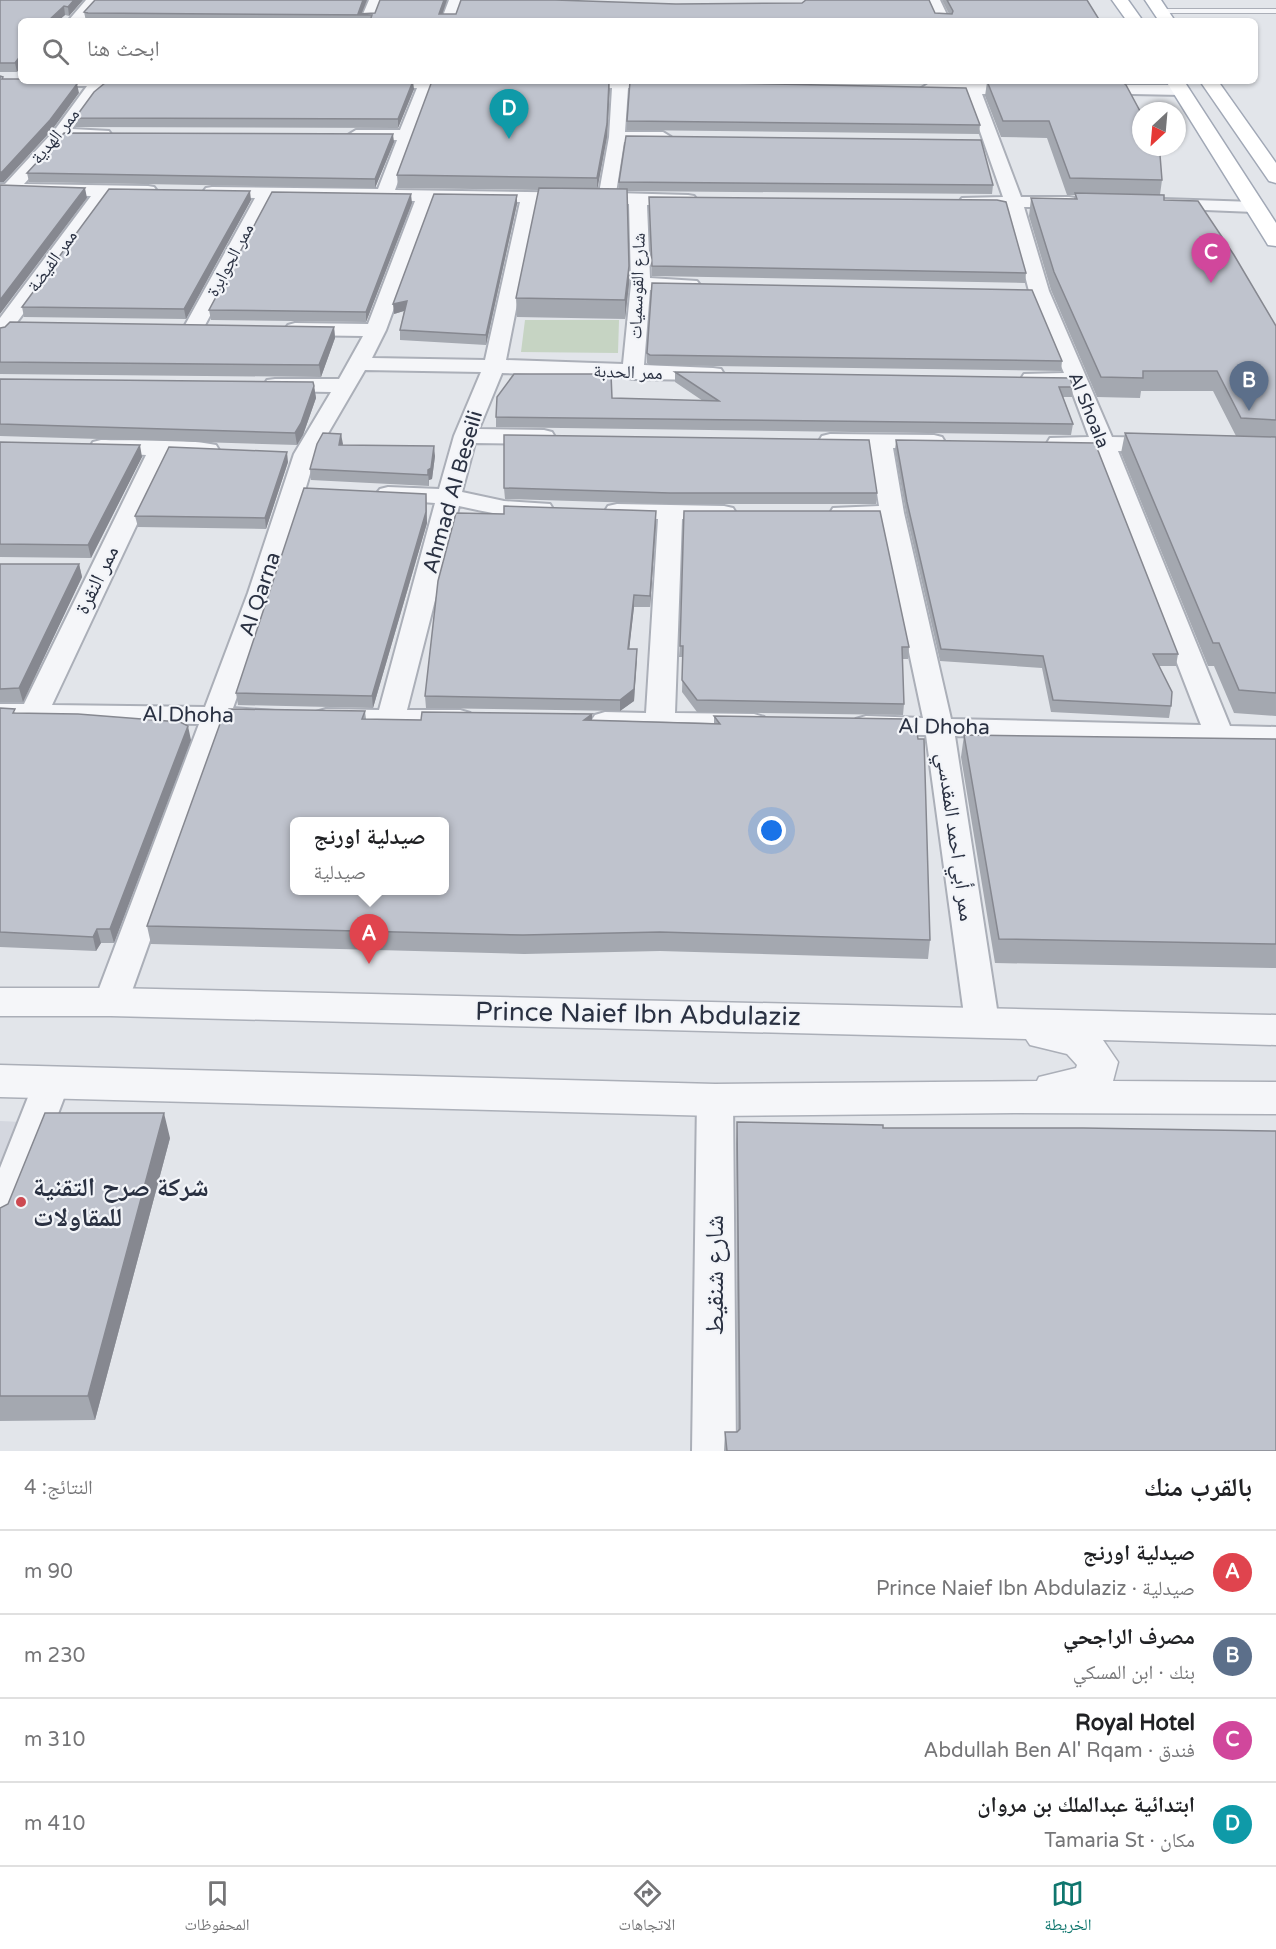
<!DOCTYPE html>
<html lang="ar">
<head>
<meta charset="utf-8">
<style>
	body { margin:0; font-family:"Varela Round","Noto Naskh Arabic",sans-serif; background:#f6f6f6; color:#202124; direction:rtl }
	.compass { position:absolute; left:1132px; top:102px; width:54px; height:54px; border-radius:50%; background:#fff; box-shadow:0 2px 4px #0004; rotate:206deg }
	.you { position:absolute; left:772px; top:831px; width:21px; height:21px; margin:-15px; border:4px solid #fff; border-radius:50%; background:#1a73e8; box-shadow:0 0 0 9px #1a73e833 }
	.badge { display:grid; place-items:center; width:39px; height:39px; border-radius:50%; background:#0f766e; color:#fff; font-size:20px; font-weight:700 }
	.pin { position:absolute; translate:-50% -50px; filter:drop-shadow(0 2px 3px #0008) }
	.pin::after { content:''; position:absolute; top:32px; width:21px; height:18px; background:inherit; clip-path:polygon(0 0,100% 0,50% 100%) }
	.popup { position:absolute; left:290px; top:817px; width:159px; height:78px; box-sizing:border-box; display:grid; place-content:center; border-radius:9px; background:#fff; filter:drop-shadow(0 2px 4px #0005); font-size:20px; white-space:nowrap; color:#757577 }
	.popup b { font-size:22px; color:#202124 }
	.popup::after { content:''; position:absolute; left:50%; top:100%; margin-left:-12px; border:12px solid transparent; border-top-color:#fff }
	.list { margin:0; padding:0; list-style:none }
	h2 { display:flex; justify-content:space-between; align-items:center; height:78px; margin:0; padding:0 24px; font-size:26px }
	h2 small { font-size:20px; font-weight:400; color:#757577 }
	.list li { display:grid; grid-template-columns:39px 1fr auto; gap:18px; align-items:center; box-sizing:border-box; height:84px; padding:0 24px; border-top:2px solid #e0e0e0 }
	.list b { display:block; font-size:22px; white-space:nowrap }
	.list p { margin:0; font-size:20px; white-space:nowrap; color:#757577 }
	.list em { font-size:20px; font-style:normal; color:#757577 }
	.icon { flex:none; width:33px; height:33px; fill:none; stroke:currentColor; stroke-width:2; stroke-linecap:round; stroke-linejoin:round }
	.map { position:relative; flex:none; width:1276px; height:1451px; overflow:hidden; direction:ltr }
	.search { position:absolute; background:#fff; box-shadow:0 2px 4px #0004; left:18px; right:18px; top:18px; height:66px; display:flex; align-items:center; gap:15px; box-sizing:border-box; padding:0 21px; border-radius:9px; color:#757577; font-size:22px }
	.sheet { height:414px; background:#fff }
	nav { display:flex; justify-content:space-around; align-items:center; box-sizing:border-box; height:84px; border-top:2px solid #e0e0e0; background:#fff; font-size:16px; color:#757577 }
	nav a { display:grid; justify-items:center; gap:3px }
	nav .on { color:#0f766e }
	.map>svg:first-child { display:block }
	.built { fill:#d4d7df }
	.green { fill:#c6d4c3 }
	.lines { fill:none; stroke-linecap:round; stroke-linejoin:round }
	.service-casing { stroke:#abafb8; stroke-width:2 }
	.minor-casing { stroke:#abafb8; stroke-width:4 }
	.tertiary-casing { stroke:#abafb8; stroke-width:3 }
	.primary-casing { stroke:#a1a8b6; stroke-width:3 }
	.service { fill:#f5f6f9; fill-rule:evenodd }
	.minor { fill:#f5f6f9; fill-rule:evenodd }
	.tertiary { fill:#f5f6f9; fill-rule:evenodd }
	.primary { fill:#fff; fill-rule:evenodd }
	.wall { fill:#a4a8b0 }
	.shaded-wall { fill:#868890 }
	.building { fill:#bfc3cd; stroke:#868890; stroke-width:1.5; fill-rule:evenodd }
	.poi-dot { fill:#cd4951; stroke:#f2f4f8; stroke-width:2 }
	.labels { text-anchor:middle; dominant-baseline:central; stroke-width:4.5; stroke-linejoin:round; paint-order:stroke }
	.far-street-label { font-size:18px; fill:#2a3142; stroke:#f2f4f8 }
	.street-label { font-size:21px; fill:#2a3142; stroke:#f2f4f8 }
	.near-street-label { font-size:26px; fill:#2a3142; stroke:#f2f4f8 }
	.near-poi-label { font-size:26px; font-weight:bold; fill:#2a3142; stroke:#f2f4f8; text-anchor:start }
</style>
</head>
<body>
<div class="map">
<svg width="1276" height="1451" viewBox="0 0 1276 1451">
	<rect width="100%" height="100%" fill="#e2e5ea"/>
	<path class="built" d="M0 1121 22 1122 0 1181Z"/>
	<path class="green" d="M525 320H619L618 353 521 352Z"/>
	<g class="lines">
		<defs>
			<path id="service" d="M1276 9V13H1160L1157 11 1160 9Z"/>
			<path id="minor" d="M86 0H101L83 21H68Z
				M369 0H383L374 21H360Z
				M449 0H463L455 21H441Z
				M926 0H940L950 21H936Z
				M66 81H474L476 84 473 87 468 89 432 88 395 190 599 193 609 137 612 88 572 89 564 84 566 81H675L674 86 669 88H628L625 132H663L671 137 663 142H624L616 193 688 195 694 196 697 200 694 204 688 205H647L650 278 697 281 700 285 697 289 650 290 644 365 713 368 721 369 724 374 721 379 713 380 633 379 625 377 502 373 479 429 544 430 552 432 555 437 552 442 544 444 475 443 462 492 504 501 550 504 553 509 550 514C520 521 488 512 459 506L407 710H460L470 713 474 719 470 725 460 728 326 727 316 724 312 718 316 712 326 709 379 710 435 503 380 499 376 494 380 489 388 487 439 489 454 436 481 372 365 370 316 454 274 593 233 708 275 711 279 717 275 723 265 725H227L128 1002 123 1011 111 1014 99 1011 94 1002 199 724 0 720V704H24L146 455 93 452 90 447 93 442 101 440C134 441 186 438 216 445L219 450 216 455 208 457 169 456 52 705 205 707 248 593 294 454 331 392 275 391 267 390 264 385 267 380 275 379H339L363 336 295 335 288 333 285 329 288 325 295 323 368 324 415 201 273 198 204 327 201 331H187L184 327 255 198 212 197 206 196 203 192 206 188 212 187 378 189 397 140H356L348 135 356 130H400L417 88 103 86 72 129 109 131 111 134 109 137 65 139 24 184 148 186 154 187 157 191 154 195 148 196H109L7 336 0 338V318L91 196 0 194V184H5L54 131 87 86H74ZM433 201 520 202 485 360 372 358 386 330ZM537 203 629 204 631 284 623 364 506 360Z
				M962 81H978L979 84H1023L1031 89 1023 94H982L1021 197H1069L1075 198 1078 202 1075 206 1069 207H1024L1049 291 1112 437 1162 438 1170 440 1173 445 1170 450 1162 452 1118 451 1230 726 1276 727V745L955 736 999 1022 994 1031 982 1035 970 1031 965 1022 926 735 866 734 856 731 852 725 856 719 866 716 923 718 881 520 833 518 830 513 833 508 879 506 870 448 822 446 819 441 822 436 830 434 934 435 942 437 945 442 942 447 893 448 904 513 951 719 1201 725 1095 451 1050 448 1047 443 1050 438 1089 437 1070 386 1024 384 1021 379 1024 374 1064 373 1029 291 1007 207 962 206 959 202 962 198 1003 197 967 94H928L920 89 928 84H963Z
				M1090 85H1181L1189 90 1181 95 1084 93 1082 90Z
				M1163 199 1254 202 1260 203 1263 207 1260 211 1254 212 1157 208 1154 204 1157 200Z
				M617 504 724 506 733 508 736 513 733 518 724 520 682 519 675 713 754 714 764 717 768 723 764 729 754 732 605 730 595 727 591 721 595 715 605 712 646 713 658 519 608 516 605 511 608 506Z
				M52 1069 65 1072 70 1082 19 1217 14 1228 0 1233V1168L34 1082 39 1072Z
				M715 1086 728 1090 733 1100 736 1451H692L697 1100 702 1090Z"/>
			<path id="tertiary" d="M0 988H111L1276 1015V1045L1103 1040 1118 1062 1113 1081 1276 1082V1114L1014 1113 715 1116 0 1097V1065L715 1084 1037 1081 1039 1077 1076 1068 1077 1065 1067 1054 1030 1045 1026 1039 111 1016H0Z"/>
			<path id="primary" d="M1112 0H1128L1143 21H1127Z
				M1145 0H1161L1175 21H1159Z
				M1166 81H1184L1276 223V246L1268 245 1265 240Z
				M1200 81H1218L1276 163V183L1269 181Z"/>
		</defs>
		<use href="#service" class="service-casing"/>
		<use href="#minor" class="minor-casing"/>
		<use href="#tertiary" class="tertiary-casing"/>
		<use href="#primary" class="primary-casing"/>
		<use href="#service" class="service"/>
		<use href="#minor" class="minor"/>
		<use href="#tertiary" class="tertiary"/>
		<use href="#primary" class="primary"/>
	</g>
	<path class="wall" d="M0 0H83L69 16 65 15 58 21H21L17 72H0Z
		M367 0 362 14 375 13 380 0H447L442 14H456L676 4 802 3 805 1 804 0H929L935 13 949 14 942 0H1087L1100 21H86L84 12Z
		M924 81H960V82Z
		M980 81H1112L1141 113V147L1162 180 1160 195 1276 326V716L1234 713 1214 666H1208L1121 453 1125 433 1236 436 1213 391H1141L1140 398 1097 397 1051 290 1029 216 1031 198 1074 199 1075 195H1067L1047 138 1001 137 985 96 987 82Z
		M414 89 398 128 76 127 75 118Z
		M610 89 607 137 597 189H619V182L993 185 992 194 627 191 629 284 625 319 517 317 516 298 539 190 398 188 397 175Z
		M627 121 980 125 979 134 627 130Z
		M394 142 375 188 29 182 27 173Z
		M517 195V204L486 345 400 340V330L404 311 394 314Z
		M251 200 186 319 24 317 22 307Z
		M412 203 366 322 211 320 209 310Z
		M649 206 1026 273 1025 283 652 276Z
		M334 327 335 338 321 377 0 374V328Z
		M647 353 1062 361 1061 371 650 365 647 363Z
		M675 372 1073 387 1072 397H1063L1073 424 1071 435 496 427V417L612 398 703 401 675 382Z
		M0 379 314 386 316 398 303 435 297 445 0 436Z
		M896 440 1178 654 1176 666H1159L1171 706 1169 718 1051 712 1042 668 940 661 906 513 895 450Z
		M0 442 142 457 91 558 0 557Z
		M435 456 432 479 429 480V486L311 480 310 469Z
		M288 462 266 529 138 527 135 516Z
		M504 488 877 493 876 504H670L505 499Z
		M426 494 427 523 373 708 238 705 236 693Z
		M656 522 650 607H634L629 649 637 661 634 701 620 711 426 708 425 696Z
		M0 564H79L82 577 23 702H0Z
		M680 646 909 647 908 659H902L904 704 903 715 697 712 682 692 683 657H679Z
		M0 708 16 713 191 740 114 943H101L96 951 0 947Z
		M365 711 366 719 421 720 592 714V720L714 723V716L905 726 930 940 928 959 660 951 524 954 151 944 147 926Z
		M964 735 1276 739V968L995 963 961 757Z
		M737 1122 883 1128 1276 1451H724L725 1432H737L738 1431 736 1143Z
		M170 1138 95 1420 0 1421V1208Z"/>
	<path class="shaded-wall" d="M74 0H83L69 16 68 7Z
		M363 0H367L361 15H358Z
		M444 0H447L440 21 439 14Z
		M64 6 65 15 58 21H48Z
		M21 55V66L17 72 15 63Z
		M413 81 414 89 398 128V119Z
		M610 81 607 137 597 191V178Z
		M77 84 79 93 52 130 4 182H0V172Z
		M393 134 394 142 375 188V179Z
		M85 188 87 198 0 314V300Z
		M250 191 251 200 186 319 184 309Z
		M411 194 412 203 366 322V312Z
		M517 195V204L486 345V335Z
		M629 266V284L625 319V300Z
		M407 301V310L394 314 393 304Z
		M334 327 335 338 321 377 319 365Z
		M314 386 316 398 303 435 297 445 295 433Z
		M341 434 343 444 340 455 339 445Z
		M140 445 142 457 91 558 88 545Z
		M434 446 435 456 432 479 429 480V486L428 470Z
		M287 452 288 462 266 529 265 518Z
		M426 494 427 523 373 708 372 696Z
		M656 511V522L650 607V596Z
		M79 564 82 577 23 702 19 688Z
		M634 595V607L628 660V649Z
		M637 649 634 701 620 711V700Z
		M592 714V732L584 720Z
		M188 726 191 740 114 943 110 929Z
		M97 929 101 943 96 951 93 937Z
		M164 1113 170 1138 95 1420 88 1396Z"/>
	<path class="building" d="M0 0H74L68 7 64 6 48 21H21V55L15 63H0Z
		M95 0H363L358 14 375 13 380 0H444L439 14H456L461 0H555L676 4 802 3 806 0H929L935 13 952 14 953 11 947 0H1087L1100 21H370L372 15 88 13 84 12Z
		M0 76 3 77 2 79H21V81H70L77 84 50 120 2 172H0Z
		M413 81 398 119 75 118 94 92 105 83Z
		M432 81H609L607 124 597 178 397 175Z
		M630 81 966 88 980 125 627 121Z
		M987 81H1121L1126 85 1141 113V122H1137L1141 127V147H1154L1160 155 1162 180 1070 178 1049 121H1003Z
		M64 133 393 134 375 179 27 173Z
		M626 136 981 140 993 185 619 182Z
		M0 185 85 188 0 300Z
		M539 188 627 189 629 266 625 300 516 298Z
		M109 189 250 191 184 309 22 307Z
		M272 192 411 194 366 312 209 310Z
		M1075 193 1164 195V200L1198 201 1234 255 1276 326V420L1241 418 1217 371H1143V378L1101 377 1054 272 1031 198 1077 199Z
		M434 194 517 195 486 335 400 330 407 301 393 304Z
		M649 197 997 200 1006 202 1026 273 652 266Z
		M652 283 1032 290 1062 361 650 355 647 353Z
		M10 322 334 327 319 365 0 362V328L5 327Z
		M675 372 1070 378 1073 387H1059L1073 424 496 417 497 397 514 374H611L612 398 719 401Z
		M0 379 313 382 314 386 301 423 295 433 0 424Z
		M323 433 341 434 339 445 434 446 431 468 428 470V475L310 469 317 444Z
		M1125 433 1276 437V693L1239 690 1219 643H1213Z
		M504 435 869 440 877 493H670L504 488Z
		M896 440 1095 443 1178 654H1153L1172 692 1171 706 1053 700 1043 656 941 649 907 502Z
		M0 442 140 445 88 545 0 544Z
		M169 447 287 452 265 518 135 516Z
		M304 488 426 494V512L372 696 236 693Z
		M504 506 656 511 650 596 634 595 628 649H637L634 689 620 700 425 696 438 581 456 513 504 514Z
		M684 511H880L909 647H902L904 704 697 700 682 680 683 646H680Z
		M0 564H79L19 688 0 689Z
		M0 708 15 709 13 713 78 714 180 722 188 726 110 929H97L93 937 0 932Z
		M229 709 365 711 362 719 421 720 422 712 592 714 584 720 720 724 714 716 905 719V726L916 727 918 739H924L930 940 660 932 523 935 147 926 221 721H226ZM294 822H444V891H294Z
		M964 735 1276 739V944L999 939Z
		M45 1113H164L88 1396H0V1208L8 1204Z
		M737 1122 883 1125V1128H1083L1276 1131V1451H727L725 1432H737L740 1429Z"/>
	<circle class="poi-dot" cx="21" cy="1202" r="6"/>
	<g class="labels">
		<g class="far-street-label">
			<text transform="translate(55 136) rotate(-51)">ممر الهدية</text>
			<text transform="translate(230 260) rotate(-62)">ممر الجوابرة</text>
			<text transform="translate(52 261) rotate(-54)">ممر الفيضة</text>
			<text transform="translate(637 286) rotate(-88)">شارع القوسميات</text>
			<text transform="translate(628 372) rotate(2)">ممر الحدبة</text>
			<text transform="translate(1089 410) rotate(68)">Al Shoala</text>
		</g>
		<g class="street-label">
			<text transform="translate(453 492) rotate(-74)">Ahmad Al Beseili</text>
			<text transform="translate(97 580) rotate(-64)">ممر النقرة</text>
			<text transform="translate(260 594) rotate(-71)">Al Qarna</text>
			<text transform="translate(188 715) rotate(1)">Al Dhoha</text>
			<text transform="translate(944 727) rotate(1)">Al Dhoha</text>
			<text transform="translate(955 837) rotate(82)">ممر أبي احمد المقدسي</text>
		</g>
		<g class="near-street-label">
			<text transform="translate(638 1014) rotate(1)">Prince Naief Ibn Abdulaziz</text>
			<text transform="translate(714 1275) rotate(-90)">شارع شنقيط</text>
		</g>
		<g class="near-poi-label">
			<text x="33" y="1187">شركة صرح التقنية<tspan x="33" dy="30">للمقاولات</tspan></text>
		</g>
	</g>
</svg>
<svg class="compass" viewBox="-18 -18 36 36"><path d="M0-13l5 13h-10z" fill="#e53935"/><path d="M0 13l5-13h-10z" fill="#757577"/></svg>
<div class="you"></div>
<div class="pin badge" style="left:369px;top:964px;background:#e0444e">A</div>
<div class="popup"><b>صيدلية اورنج</b>صيدلية</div>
<div class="pin badge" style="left:1249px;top:411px;background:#5c6f8a">B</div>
<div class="pin badge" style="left:1211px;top:283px;background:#d1479c">C</div>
<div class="pin badge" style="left:509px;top:139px;background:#0f9aa8">D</div>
<div class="search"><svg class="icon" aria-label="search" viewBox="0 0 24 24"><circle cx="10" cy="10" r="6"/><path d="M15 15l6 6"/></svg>ابحث هنا</div>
</div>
<section class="sheet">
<h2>بالقرب منك<small>النتائج: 4</small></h2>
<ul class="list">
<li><span class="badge" style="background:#e0444e">A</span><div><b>صيدلية اورنج</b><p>صيدلية · Prince Naief Ibn Abdulaziz</p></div><em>90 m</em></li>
<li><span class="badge" style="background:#5c6f8a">B</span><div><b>مصرف الراجحي</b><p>بنك · ابن المسكي</p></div><em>230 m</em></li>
<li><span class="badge" style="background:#d1479c">C</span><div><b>Royal Hotel</b><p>فندق · Abdullah Ben Al' Rqam</p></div><em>310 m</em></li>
<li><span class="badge" style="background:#0f9aa8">D</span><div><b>ابتدائية عبدالملك بن مروان</b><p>مكان · Tamaria St</p></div><em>410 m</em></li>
</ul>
</section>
<nav>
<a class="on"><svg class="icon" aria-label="map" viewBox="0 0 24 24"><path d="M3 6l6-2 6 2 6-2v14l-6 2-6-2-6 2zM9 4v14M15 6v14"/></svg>الخريطة</a>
<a><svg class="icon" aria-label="directions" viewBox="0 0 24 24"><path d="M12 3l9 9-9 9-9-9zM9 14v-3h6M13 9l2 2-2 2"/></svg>الاتجاهات</a>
<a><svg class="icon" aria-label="saved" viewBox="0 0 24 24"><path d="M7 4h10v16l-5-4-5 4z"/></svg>المحفوظات</a>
</nav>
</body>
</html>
